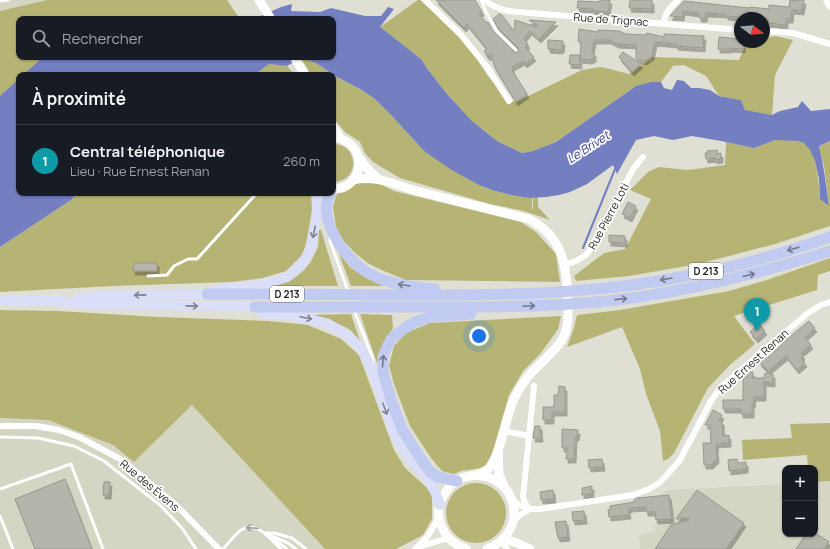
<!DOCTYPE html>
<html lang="fr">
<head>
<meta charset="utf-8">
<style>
	body { margin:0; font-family:Manrope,sans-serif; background:#242831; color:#f1f3f6 }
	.controls { position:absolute; right:12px; bottom:12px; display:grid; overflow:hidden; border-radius:8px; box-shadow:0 1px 3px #0004 }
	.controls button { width:36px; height:36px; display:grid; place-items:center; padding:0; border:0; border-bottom:1px solid #363941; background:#171b24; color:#f1f3f6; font:20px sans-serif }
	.compass { position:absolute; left:734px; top:12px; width:36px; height:36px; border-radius:50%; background:#171b24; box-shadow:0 1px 3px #0004; rotate:106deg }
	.you { position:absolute; left:479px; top:336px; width:14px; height:14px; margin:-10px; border:3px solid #fff; border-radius:50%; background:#1a73e8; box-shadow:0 0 0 6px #1a73e833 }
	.badge { display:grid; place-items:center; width:26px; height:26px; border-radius:50%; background:#7c3aed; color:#fff; font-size:13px; font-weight:700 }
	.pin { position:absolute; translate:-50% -33px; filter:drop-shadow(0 1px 2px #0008) }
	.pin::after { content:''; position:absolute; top:21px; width:14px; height:12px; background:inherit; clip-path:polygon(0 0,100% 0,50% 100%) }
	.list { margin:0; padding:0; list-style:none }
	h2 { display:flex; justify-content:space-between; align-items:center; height:52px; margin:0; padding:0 16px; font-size:17px }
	h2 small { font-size:13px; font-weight:400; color:#9ea1a6 }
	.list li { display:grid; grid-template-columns:26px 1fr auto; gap:12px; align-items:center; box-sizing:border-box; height:72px; padding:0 16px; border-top:1px solid #363941 }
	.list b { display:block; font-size:15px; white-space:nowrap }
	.list p { margin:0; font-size:13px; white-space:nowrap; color:#9ea1a6 }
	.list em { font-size:13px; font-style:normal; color:#9ea1a6 }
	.icon { flex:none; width:22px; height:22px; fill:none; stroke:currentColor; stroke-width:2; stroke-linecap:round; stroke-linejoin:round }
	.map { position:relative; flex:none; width:830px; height:549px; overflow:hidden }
	.search { position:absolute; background:#171b24; box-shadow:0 1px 3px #0004; left:16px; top:16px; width:320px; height:44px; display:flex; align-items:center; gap:10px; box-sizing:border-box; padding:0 14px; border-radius:8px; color:#9ea1a6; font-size:15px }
	.panel { position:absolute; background:#171b24; box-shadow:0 1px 3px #0004; left:16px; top:72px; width:320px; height:124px; border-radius:8px }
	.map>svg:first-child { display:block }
	.built { fill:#d5d5c3 }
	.green { fill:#b6b475 }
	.water { fill:#737fc0 }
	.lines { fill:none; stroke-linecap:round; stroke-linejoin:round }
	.stream { stroke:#737fc0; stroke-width:2 }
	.building { fill:#b5b5ab; stroke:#98988e; filter:url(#shadow) }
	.lane { stroke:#fff; stroke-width:3 }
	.street { stroke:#fff; stroke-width:6 }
	.secondary { stroke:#fff; stroke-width:9 }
	.primary { stroke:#dadff7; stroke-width:10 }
	.highway { stroke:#c1caf1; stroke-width:11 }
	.oneway { stroke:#80828c }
	.oneway2 { stroke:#74788a }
	.oneway3 { stroke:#9d9d9c }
	.labels { text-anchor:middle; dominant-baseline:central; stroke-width:3.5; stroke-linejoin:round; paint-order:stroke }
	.shield { fill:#fff; stroke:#676764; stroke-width:1 }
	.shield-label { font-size:10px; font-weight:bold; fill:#262622 }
	.street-label { font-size:11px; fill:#262622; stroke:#fff }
	.water-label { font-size:12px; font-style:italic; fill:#323886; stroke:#fff }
</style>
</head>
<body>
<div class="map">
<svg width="830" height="549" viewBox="0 0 830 549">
	<defs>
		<filter id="shadow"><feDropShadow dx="2" dy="4" stdDeviation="0" flood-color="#0004"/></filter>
	</defs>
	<rect width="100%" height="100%" fill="#dfdfd4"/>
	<path class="built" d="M0 0H47L0 11Z
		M192 405 325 549H0V418L48 420 113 445 134 462Z
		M830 481V549H640L639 536 655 531 656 520 654 497 668 490 785 484V534H815V482Z"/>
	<path class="green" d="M47 0H227L240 19H19V57H185L156 75H19V180L0 189V11Z
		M418 0H420L460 35 471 49 487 75 509 101 516 102 582 70 600 67 610 69 629 74 653 57 739 60 747 42H764V38L775 36 793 40 775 75 772 115 745 110 741 100 719 96 706 76 684 65 673 66 661 82 636 86 556 142 533 151 522 153 497 141 472 121 447 94 426 67 422 60 387 32 380 27Z
		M301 58 316 63 337 77 360 89 375 99 392 116 424 151 479 185 495 191 511 195 532 198V209H533V198L538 197V207L550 220 524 211 490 204 400 178 373 162 365 153 360 142 345 132 334 119 333 75H311Z
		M269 64 287 66 295 75H254Z
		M775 140C782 140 797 139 804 143 817 149 819 185 820 199L829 205 824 166 819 146 830 141V226L775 244 698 264 629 276 576 281 574 276 604 253 625 249 651 199 630 190 648 172 659 167 688 170 725 165 726 142 754 148Z
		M333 144C360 144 360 182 333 182Z
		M364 181 382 185 394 191 521 222 536 232 556 254 560 282 406 280 384 271 369 264 355 253 343 240 336 227 333 207 336 196 340 191 357 182Z
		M77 193H310L314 204 310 229 303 254 286 271 263 278 232 282 113 286 0 292V247L3 245 71 200Z
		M319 230H321L338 286H274L297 276 310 263 318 247Z
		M339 254 351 268 365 277 383 286H351Z
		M830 258V271L818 275 817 290 734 316 755 344 730 365 708 388 674 453 668 459 663 461 660 431 646 394 640 369 622 327 567 347 574 328 577 315 620 310 729 291 767 280Z
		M0 310 58 311 159 317 269 321 308 325 341 339 359 355 394 450 405 468 426 487 432 496V519L423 535 396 549H325L192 405 134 462 113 445 48 420 0 418Z
		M351 314 360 341 309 315Z
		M360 314 392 315 393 329C383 340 381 348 377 363Z
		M561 316 558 329 541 353 523 371 509 395 489 464 482 468 461 471 454 474 442 471 431 458 410 426 394 384 389 365 394 346 406 333 430 323Z
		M830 423V481L815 482V468H808L807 455 743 460 742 440 792 438 790 424Z
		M446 513a30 30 0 1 1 60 0a30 30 0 1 1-60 0Z"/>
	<path class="water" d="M292 4 291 11 320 12 331 8 365 16H381L388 7 394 9 380 27 387 32 422 60 426 67 447 94 472 121 497 141 522 153 533 151 556 142 636 86 651 82H661L664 88 672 90 677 80 684 81 691 88H699L710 90 719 96 741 100 745 110 772 115 780 111 798 107 802 101 811 111 830 109V141L819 146C824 166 826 186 829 206L820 199 819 179 815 161 810 150 804 143 798 141 775 140 754 148 721 141 692 136 673 140 654 136 636 140 617 174 613 165 587 184 570 192 559 195 546 197 530 198 511 195 495 191 479 185 450 169 424 151 392 116 375 99 360 89 337 77 316 63 301 58 287 66 269 64 254 75H23L43 57H333V19H255L256 18 281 7Z
		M19 79V193H77L71 200 3 245 0 247V96Z"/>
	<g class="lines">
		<path class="stream" d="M583 248 615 169"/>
	</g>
	<path class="building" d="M436 0H475L482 12 479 14 487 23 488 22 494 32 516 53 519 51 518 48 498 28 493 19 499 14 502 15 514 31 515 20 536 27 537 25 529 20 556 22 539 39 530 31 524 38 528 45 525 47 534 57 525 64 523 61 512 67 513 69 512 70 527 94 516 102 495 68 491 54 488 57 484 51 487 49 467 24 464 28Z
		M600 0H610L608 12 593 11V9L577 8 578 1 599 2Z
		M630 0H652V9L629 8Z
		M790 0 796 1V0H804L802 11 792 10 791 19H786V25L768 23V18H756L740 16V17L726 16V14L706 13 705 18H699V13L683 11 682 17 670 16 684 1 749 8 750 7 769 9V5L789 7Z
		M579 29 598 32V30L619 31 626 34 646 35 647 33 664 37V34L704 36 703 48 676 46V44L655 42 652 56 645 61 636 59V45L617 44 609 40H594L592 52H594V58L590 60 580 59 581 42 578 41Z
		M719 37 740 39V42H743V49L731 48 730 49H718Z
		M548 40 563 41 562 49 559 50 548 49Z
		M623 52 641 64 632 72 619 57Z
		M570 55H580V65L569 64Z
		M717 150 718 154 721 153V159L715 160V158L706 159 705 153H707V151Z
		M628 202 636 206 630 218 622 214Z
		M609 235 625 236V243L609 242Z
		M134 263H157V271H133Z
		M809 321 815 328 805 337 811 345 801 353 803 356 801 358 805 363 797 370 786 356 768 371 759 362 767 355 769 357 786 340Z
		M759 324 765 331 756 339 750 332Z
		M747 372H753L752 378H764L765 373 773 374V383L764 382V397H754L753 404H752V414H741V409H723V400H743V377H747Z
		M559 386 565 387V412H552V420H543V407H554V395H558Z
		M713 410 722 415 719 421H722L723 436 729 435V443L716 444 717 459 711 465H704L703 443H711L710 425H705Z
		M535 426H540L541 438H533Z
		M562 429 578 430 577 437H575L574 459H566L567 448H562Z
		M602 459 603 467 589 468 588 460Z
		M737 459 738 463 746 462V469L729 471 728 460Z
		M65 479 92 549H35L15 499Z
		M104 482H110L109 495H103Z
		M592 486V494L582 495V488Z
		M553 490 554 499 541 500 540 492Z
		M697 490 744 523 726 549H655L671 525 689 520V518L676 519Z
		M669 495 672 519 656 520 655 512H646V507L630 508 628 510 629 515 609 517 608 510H610V506L634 502V500L637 498Z
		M584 511 585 520 573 521 572 512Z
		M566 521 568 537 558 538 555 522Z
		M806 534H817L829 542 824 549H796Z"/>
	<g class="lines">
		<path class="lane" d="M481 0 487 14 496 30 516 50
			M0 1 8 0
			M330 236V241L348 291
			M148 276 167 275 174 266 188 259H197L257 193
			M354 310 373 359V363
			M0 437 38 438 74 446 104 461 160 505 182 528 196 549
			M0 489 71 464 103 549
			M0 516 13 549
			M265 533H274L292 538 306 549
			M267 534 288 543 296 549
			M271 537 287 549
			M223 549C229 543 235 534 241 530 257 520 271 540 281 549"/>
		<path class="street" d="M425 0 461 35 487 67 509 101
			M484 0C495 8 504 11 518 12L740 30
			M664 23C664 13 671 7 678 0
			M764 31 793 33 830 44
			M565 265 576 261 586 255 596 242 633 169 643 157
			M0 426H36L59 430 79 437 122 460 176 505 219 549
			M504 431 529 436
			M512 499 519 505 530 509H540L633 495 649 489 659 483 667 475 680 460 711 401 721 387 808 313 821 305 830 302
			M529 508 525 503 523 497 534 386
			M514 521 520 515 530 509
			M502 541 507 549
			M418 547 448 538
			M415 549 428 536 439 517"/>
		<path class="secondary" d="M259 0 271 19
			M828 0 830 5
			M294 57 305 75
			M333 126 340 138
			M333 137C371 142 364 190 333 189
			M358 156 366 167 378 179
			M353 180C377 174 397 186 421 192 457 201 493 210 529 219 564 238 566 265 568 301 568 315 569 328 562 340 554 352 543 361 533 371 525 379 519 389 514 399 505 419 504 442 493 462 491 464 490 468 488 469 485 472 480 473 477 475
			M498 452 499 474 504 486
			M504 539 517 543 530 549
			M466 549C451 543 443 535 439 518 437 508 441 498 447 490 452 482 462 477 470 476 517 470 532 532 487 549"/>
		<path class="primary" d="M78 298 112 295 207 294 221 288 244 287 271 282 287 277 301 266 310 250 315 223 317 210 316 193
			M0 301 62 300
			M55 301 81 304 255 307 266 314H284L305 318 326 323 347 334 362 350 373 372 393 430 409 458 430 481 435 491 440 505"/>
		<path class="highway" d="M331 193C323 205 326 218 332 231 355 278 387 285 435 289
			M207 294C261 294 314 294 368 295 431 295 495 296 558 292 648 287 745 268 830 237
			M255 307C315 307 374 307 434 307 502 307 571 307 639 297 704 287 768 271 830 251
			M457 481 438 477 430 472 415 450 402 429 392 403 383 372V356L391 339 405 328 415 322 430 317 471 314"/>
	</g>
	<defs><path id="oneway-shaft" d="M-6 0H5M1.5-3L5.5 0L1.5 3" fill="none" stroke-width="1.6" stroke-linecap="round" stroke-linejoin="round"/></defs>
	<g class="oneway">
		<use href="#oneway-shaft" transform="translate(314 232) rotate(102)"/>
		<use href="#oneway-shaft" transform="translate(140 295) rotate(179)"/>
		<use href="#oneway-shaft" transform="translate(192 306) rotate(1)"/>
		<use href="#oneway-shaft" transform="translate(306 318) rotate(12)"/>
		<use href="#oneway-shaft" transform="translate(385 409) rotate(70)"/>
	</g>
	<g class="oneway2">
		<use href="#oneway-shaft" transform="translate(793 249) rotate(163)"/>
		<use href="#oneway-shaft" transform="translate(749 275) rotate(-14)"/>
		<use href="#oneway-shaft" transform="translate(666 279) rotate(170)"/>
		<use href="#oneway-shaft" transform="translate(404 285) rotate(-171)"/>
		<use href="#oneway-shaft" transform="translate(621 299) rotate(-6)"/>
		<use href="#oneway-shaft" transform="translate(529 306) rotate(-3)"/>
		<use href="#oneway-shaft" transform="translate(383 361) rotate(-85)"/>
	</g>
	<use class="oneway3" href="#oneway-shaft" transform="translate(252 528) rotate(-176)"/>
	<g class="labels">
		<g class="shield">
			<rect x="689" y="263" width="34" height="16" rx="3"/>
			<rect x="270" y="286" width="34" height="16" rx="3"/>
		</g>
		<g class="shield-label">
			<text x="706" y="271">D 213</text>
			<text x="287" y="294">D 213</text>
		</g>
		<g class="street-label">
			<text transform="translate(611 19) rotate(4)">Rue de Trignac</text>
			<text transform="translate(608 216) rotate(-62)">Rue Pierre Loti</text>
			<text transform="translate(753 361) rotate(-42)">Rue Ernest Renan</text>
			<text transform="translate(150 485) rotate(40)">Rue des Évens</text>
		</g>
		<g class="water-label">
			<text transform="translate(588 147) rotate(-33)">Le Brivet</text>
		</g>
	</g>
</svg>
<div class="controls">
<button>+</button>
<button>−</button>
</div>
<svg class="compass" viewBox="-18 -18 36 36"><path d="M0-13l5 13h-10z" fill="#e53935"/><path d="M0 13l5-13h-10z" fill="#9ea1a6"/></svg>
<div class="you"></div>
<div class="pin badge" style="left:757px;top:331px;background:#0f9aa8">1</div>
<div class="search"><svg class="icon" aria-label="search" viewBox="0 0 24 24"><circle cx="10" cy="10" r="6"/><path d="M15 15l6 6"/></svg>Rechercher</div>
<section class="panel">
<h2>À proximité<small></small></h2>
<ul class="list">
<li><span class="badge" style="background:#0f9aa8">1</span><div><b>Central téléphonique</b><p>Lieu · Rue Ernest Renan</p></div><em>260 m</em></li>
</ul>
</section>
</div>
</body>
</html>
